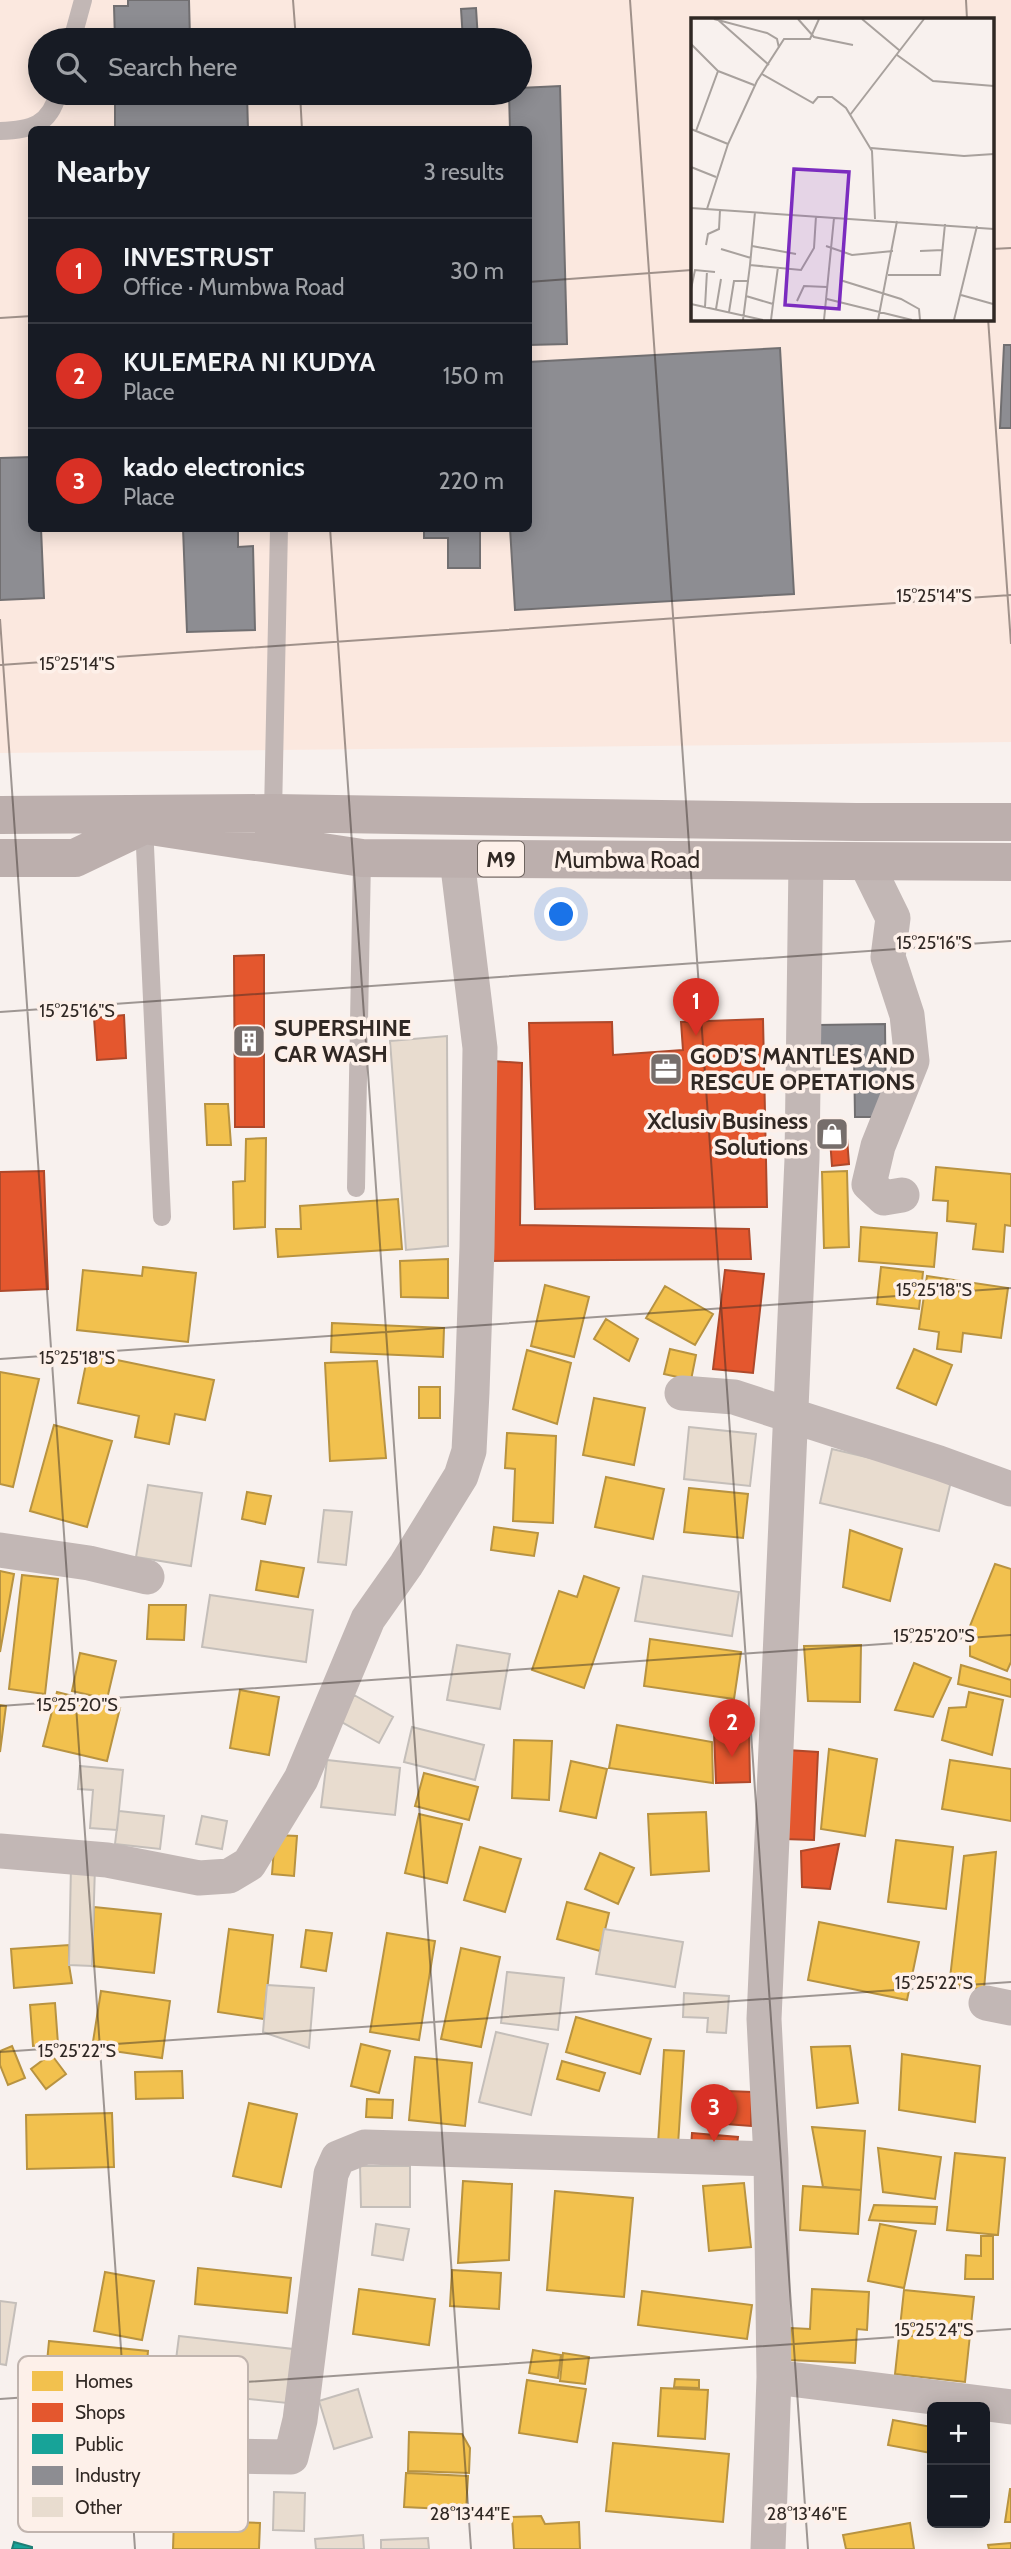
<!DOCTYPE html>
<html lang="en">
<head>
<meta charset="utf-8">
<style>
	body { margin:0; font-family:Cabin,sans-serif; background:#20242c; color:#f1f3f6 }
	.controls { position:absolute; right:21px; bottom:21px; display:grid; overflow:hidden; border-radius:10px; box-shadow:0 4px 18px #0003 }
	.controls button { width:63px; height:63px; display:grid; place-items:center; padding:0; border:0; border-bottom:2px solid #363941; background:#171b24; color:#f1f3f6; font:35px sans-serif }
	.you { position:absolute; left:562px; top:915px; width:24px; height:24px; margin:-18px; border:5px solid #fff; border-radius:50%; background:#1a73e8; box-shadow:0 0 0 10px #1a73e833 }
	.badge { display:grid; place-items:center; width:46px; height:46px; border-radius:50%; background:#d93025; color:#fff; font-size:23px; font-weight:700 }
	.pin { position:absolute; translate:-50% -58px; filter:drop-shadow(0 2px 4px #0008) }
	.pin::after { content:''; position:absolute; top:37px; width:24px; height:21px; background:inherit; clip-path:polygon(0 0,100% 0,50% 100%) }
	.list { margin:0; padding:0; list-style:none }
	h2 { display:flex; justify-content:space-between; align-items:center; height:91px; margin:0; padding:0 28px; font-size:30px }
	h2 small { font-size:23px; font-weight:400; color:#9ea1a6 }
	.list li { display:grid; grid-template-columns:46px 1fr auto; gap:21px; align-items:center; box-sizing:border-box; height:105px; padding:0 28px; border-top:2px solid #363941 }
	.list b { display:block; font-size:26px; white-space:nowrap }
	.list p { margin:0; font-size:23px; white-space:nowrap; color:#9ea1a6 }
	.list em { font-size:23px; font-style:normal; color:#9ea1a6 }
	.icon { flex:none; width:38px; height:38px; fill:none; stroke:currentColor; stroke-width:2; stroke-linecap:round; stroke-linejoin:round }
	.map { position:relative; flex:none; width:1011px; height:2549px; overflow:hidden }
	.search { position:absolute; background:#171b24; box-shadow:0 4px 18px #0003; left:28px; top:28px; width:504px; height:77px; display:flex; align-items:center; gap:18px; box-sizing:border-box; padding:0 24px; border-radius:38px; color:#9ea1a6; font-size:26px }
	.panel { position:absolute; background:#171b24; box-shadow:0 4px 18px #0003; left:28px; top:126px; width:504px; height:406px; border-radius:10px }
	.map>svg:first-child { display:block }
	.built { fill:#fbe8df; fill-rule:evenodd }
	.homes { fill:#f2c14e; stroke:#b89341; stroke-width:2 }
	.shops { fill:#e4572e; stroke:#ae492b; stroke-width:2 }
	.public { fill:#17a398; stroke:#1e7e75; stroke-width:2 }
	.industry { fill:#8d8d92; stroke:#716f71; stroke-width:2 }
	.building { fill:#e8dccf; stroke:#c4beb9; stroke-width:2 }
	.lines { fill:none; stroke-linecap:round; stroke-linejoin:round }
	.service { stroke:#c2b7b5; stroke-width:18 }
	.minor { stroke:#c2b7b5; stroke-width:35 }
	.primary { stroke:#bcafad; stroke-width:38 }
	.ticks { fill:none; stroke:#302824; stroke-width:2; stroke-opacity:0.45 }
	.labels { text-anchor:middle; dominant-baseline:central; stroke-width:7; stroke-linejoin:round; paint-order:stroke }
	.shield { fill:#fdf0e9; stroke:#6e645f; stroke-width:2 }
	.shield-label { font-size:21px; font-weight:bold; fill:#302824 }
	.street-label { font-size:23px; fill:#302824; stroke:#fdf0e9 }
	.poi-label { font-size:23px; font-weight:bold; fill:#302824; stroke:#fdf0e9; text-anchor:start }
	.inset-road { fill:none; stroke:#a8a19d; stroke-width:2 }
	.view { fill:#7b2cbf; fill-opacity:0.15; stroke:#7b2cbf; stroke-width:3.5 }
	.inset-edge { fill:none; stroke:#302824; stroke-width:3.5 }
	.key { fill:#fdf0e9; stroke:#c0b4ae; stroke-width:2 }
	.key-label { font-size:19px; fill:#302824 }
	.ticks-label { font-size:18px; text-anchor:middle; fill:#302824; stroke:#fdf0e9; stroke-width:7; stroke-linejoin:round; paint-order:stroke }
</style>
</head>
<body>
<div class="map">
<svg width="1011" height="2549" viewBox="0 0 1011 2549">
	<rect width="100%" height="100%" fill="#f8f1ee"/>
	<path class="built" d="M0 0H1011V742L0 753ZM692 19H992V318H692ZM40 40H520V93H40ZM32 130H528V528H32Z"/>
	<path class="homes" d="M205 1104H228L231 1145H207Z
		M266 1138 265 1227 234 1229 233 1182 245 1181 246 1139Z
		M936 1167 1011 1174V1226L1005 1225 1003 1252 973 1249 976 1224 947 1221 948 1201 933 1200Z
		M847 1171 849 1247 824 1248 822 1172Z
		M398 1199 402 1249 278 1257 276 1229H301L300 1206Z
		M861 1227 937 1233 934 1267 859 1261Z
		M448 1259V1298L401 1297 400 1261Z
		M143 1267 196 1273 188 1342 77 1330 83 1270 142 1276Z
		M881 1267 923 1272 919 1309 877 1304Z
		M927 1276 1008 1288 1001 1338 963 1333 961 1352 937 1349 939 1332 919 1329Z
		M545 1285 589 1297 574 1357 531 1346Z
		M665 1286 713 1314 695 1345 646 1318Z
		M606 1319 638 1339 629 1361 594 1339Z
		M332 1323 444 1328 443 1357 331 1352Z
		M670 1349 696 1355 691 1380 664 1374Z
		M914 1349 952 1365 936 1405 897 1388Z
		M527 1350 571 1363 557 1424 513 1409Z
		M88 1354 214 1380 205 1420 175 1414 169 1444 135 1437 139 1416 78 1403Z
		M377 1361 386 1458 330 1461 325 1363Z
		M0 1372 39 1379 13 1487 0 1484Z
		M419 1387H440V1418H419Z
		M594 1398 645 1408 634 1465 583 1455Z
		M54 1425 112 1441 87 1527 30 1511Z
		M507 1433 556 1436 553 1523 513 1521 515 1469 505 1468Z
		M606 1477 664 1489 653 1539 595 1527Z
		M689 1488 748 1494 743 1538 684 1532Z
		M247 1492 271 1496 265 1524 242 1519Z
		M494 1527 538 1533 534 1556 491 1550Z
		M850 1530 902 1549 890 1601 843 1587Z
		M261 1561 304 1568 298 1597 256 1590Z
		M995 1564 1011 1569V1662L1007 1671 970 1656V1626Z
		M0 1571 14 1574 0 1652Z
		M22 1575 58 1579 45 1694 9 1689Z
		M584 1576 619 1588 584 1688 532 1670 559 1591 577 1597Z
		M149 1605H186L184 1640 147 1639Z
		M650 1639 741 1652 734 1699 644 1686Z
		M861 1645 860 1702 808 1701 804 1646Z
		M80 1653 116 1661 107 1699 72 1691Z
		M914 1663 951 1678 933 1717 895 1710Z
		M961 1665 1011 1680V1697L958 1684Z
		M240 1690 279 1697 269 1755 230 1748Z
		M57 1692 120 1708 107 1761 43 1746Z
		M969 1692 1003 1700 992 1755 942 1740 949 1708 966 1707Z
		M0 1705 6 1706 0 1752Z
		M617 1725 712 1742 713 1783 609 1768Z
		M514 1740 552 1741 549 1800 512 1798Z
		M829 1749 877 1759 865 1836 821 1829Z
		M950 1760 1011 1769V1821L942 1809Z
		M571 1761 607 1769 596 1818 560 1811Z
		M424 1773 478 1787 469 1820 415 1806Z
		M706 1812 709 1871 651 1875 648 1814Z
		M419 1814 462 1824 447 1883 405 1873Z
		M275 1835 297 1836 294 1876 272 1874Z
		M896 1840 953 1847 946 1909 888 1902Z
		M480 1847 521 1859 505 1912 464 1900Z
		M996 1852 984 1989 949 1987 964 1856Z
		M600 1853 634 1868 618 1904 585 1889Z
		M567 1902 609 1913 600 1951 557 1939Z
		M94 1907 161 1914 154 1973 92 1966Z
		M819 1922 919 1942 907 2000 808 1980Z
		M229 1929 273 1935 264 2019 218 2012Z
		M306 1930 332 1933 326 1971 301 1967Z
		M387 1933 435 1941 419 2040 370 2032Z
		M69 1945V1965L72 1983 14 1988 11 1949Z
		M461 1948 500 1957 481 2047 441 2039Z
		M101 1991 170 2001 162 2058 92 2048Z
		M55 2003 58 2044 33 2046 30 2005Z
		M576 2017 651 2039 640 2074 566 2052Z
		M361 2044 390 2051 379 2093 351 2086Z
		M12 2046 25 2078 8 2085 0 2065V2051Z
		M850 2046 858 2103 817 2108 811 2047Z
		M664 2050 684 2051 678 2145 658 2144Z
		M51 2054 66 2074 46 2089 31 2069Z
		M902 2054 980 2066 975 2122 899 2110Z
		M415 2057 472 2063 465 2126 409 2120Z
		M562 2061 605 2073 599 2091 557 2079Z
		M182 2071 183 2098 136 2099 135 2072Z
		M367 2099 393 2100 392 2118 366 2117Z
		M249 2103 297 2114 281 2187 233 2176Z
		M112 2113 114 2167 27 2169 26 2115Z
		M812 2127 865 2131 861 2190 823 2187Z
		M878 2148 941 2157 935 2199 883 2192Z
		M955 2153 1005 2158 998 2235 947 2230Z
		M463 2181 512 2184 509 2260 458 2263Z
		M744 2183 751 2247 709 2251 703 2186Z
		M803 2186 861 2190 858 2234 800 2230Z
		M555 2191 633 2198 624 2297 547 2290Z
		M874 2205 937 2207 935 2224 869 2220Z
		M880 2224 916 2231 904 2288 868 2281Z
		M981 2236H993V2279H965L966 2255 981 2256Z
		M198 2268 291 2278 287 2313 195 2304Z
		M452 2270 501 2273 499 2309 450 2306Z
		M105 2272 154 2281 142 2340 94 2331Z
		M359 2289 435 2299 429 2345 353 2334Z
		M812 2289 869 2292 867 2330 857 2329 855 2363 789 2360 791 2328 810 2329Z
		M904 2290 974 2297 965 2382 895 2374Z
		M642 2291 752 2305 747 2339 638 2325Z
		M49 2341 148 2351 143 2410 41 2401 43 2387 33 2386 36 2361 47 2362Z
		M533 2350 561 2355 558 2378 529 2373Z
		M563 2353 589 2357 585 2384 560 2381Z
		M675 2379 699 2380V2388L674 2387Z
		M527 2380 586 2389 577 2442 519 2433Z
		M661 2388 708 2390 705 2439 658 2436Z
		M893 2420 932 2427 931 2453 888 2445Z
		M409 2432 462 2434 470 2448 469 2473 408 2471Z
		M613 2443 729 2454 723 2522 606 2511Z
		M406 2473 468 2476 466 2510 404 2507Z
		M1010 2489H1011V2522H1005Z
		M197 2510 234 2511 233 2522 260 2523 259 2549H173L174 2519 197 2520Z
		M541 2516 545 2524 579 2522 580 2549H514L512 2517Z
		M910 2523 914 2549H846L843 2535Z
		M1011 2543V2549H989L988 2545Z"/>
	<path class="shops" d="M264 955V1127H235L234 956Z
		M124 1015 126 1058 97 1060 94 1018Z
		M763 1019 767 1207 535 1209 529 1023 612 1022 613 1055 683 1050 681 1022Z
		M492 1061 522 1063 520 1225 749 1229 751 1259 490 1261Z
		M846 1125 849 1164 832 1166 829 1126Z
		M44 1171 48 1289 0 1291V1172Z
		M725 1270 764 1274 753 1373 713 1369Z
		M749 1731 750 1782 716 1783 714 1732Z
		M787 1750 818 1752 814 1840 784 1839Z
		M839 1844 830 1889 802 1887 801 1851Z
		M727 2091 752 2092 751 2126 726 2124Z
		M692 2133 738 2137 736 2152 691 2148Z"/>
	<path class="public" d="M14 2542 32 2547V2549H12Z"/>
	<path class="industry" d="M128 0H189L190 40H115L114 6H128Z
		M476 8 478 40H463L461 9Z
		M560 86 567 344 528 345V130H510L509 93H520V88Z
		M115 93H247L248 130H115Z
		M1004 345H1011V428H1000Z
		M780 348 794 594 515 610 510 528H528V362Z
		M32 457V528H41L44 598 0 600V458Z
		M183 528H238V547L253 546 255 630 187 632Z
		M424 528H480V568H448V538H424Z
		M885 1024 886 1117H855L854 1055H819L818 1025Z"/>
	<path class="building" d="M447 1036 448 1246 406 1250 390 1041Z
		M689 1427 756 1434 750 1486 684 1479Z
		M832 1449 952 1477 939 1531 820 1503Z
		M148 1485 202 1493 191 1566 136 1557Z
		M324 1510 352 1512 346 1565 318 1562Z
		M643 1576 739 1592 732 1636 635 1621Z
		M210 1595 313 1610 306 1662 202 1647Z
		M457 1645 510 1654 500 1709 447 1700Z
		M354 1695 393 1717 379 1743 340 1721Z
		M412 1727 484 1745 475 1780 404 1762Z
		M327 1760 400 1768 395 1815 321 1807Z
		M80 1766 123 1770 117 1830 90 1828 93 1790 78 1789Z
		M119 1811 164 1816 160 1849 115 1844Z
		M202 1816 227 1821 222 1849 196 1844Z
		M71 1865 95 1866 92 1966 69 1965Z
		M604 1929 683 1942 675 1987 596 1974Z
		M507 1972 564 1978 558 2030 501 2023Z
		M267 1985 314 1988 309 2048 263 2032Z
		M684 1993 729 1996 726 2033 707 2032 708 2018 683 2017Z
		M496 2032 548 2044 531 2115 479 2102Z
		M360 2166H410V2207H361Z
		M376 2224 409 2229 403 2260 372 2255Z
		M0 2301 16 2303 6 2365 0 2364Z
		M179 2336 293 2349 287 2403 172 2391Z
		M358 2389 372 2437 334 2449 319 2401Z
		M274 2492 305 2493 304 2531 273 2530Z
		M363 2535 364 2549H316L315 2539Z
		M428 2538 429 2549H381V2540Z"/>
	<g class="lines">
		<path class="service" d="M72 40 83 0
			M0 131C31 130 50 125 58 93
			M273 813 279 528
			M144 825 162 1217
			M356 1188 362 858"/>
		<path class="minor" d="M866 863 893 918 888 957 907 1015 912 1061 878 1146 869 1184 884 1198 902 1195
			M682 1393 734 1397 939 1463 1011 1489
			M0 1550 89 1563 147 1577
			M0 1851 107 1860 199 1878 229 1876 249 1864 301 1779 368 1619 406 1565 461 1476 469 1451 472 1392 477 1247 480 1048 457 859
			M986 2003 1011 2008
			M774 2377 1011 2407
			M227 2456 291 2457 300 2420 331 2174 338 2158 365 2147 771 2159
			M768 2549 774 2377 771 2159 764 2019 802 1159 806 861"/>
		<path class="primary" d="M0 815 273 813 856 822H1011
			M0 858H75L144 825 362 858 1011 862"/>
	</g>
	<path class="ticks" d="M293 0 296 40M630 0 808 2549M966 0 967 19M300 93 302 130M992 249 1011 248M528 282 692 270M0 318 32 316M988 318 1011 644M330 528 471 2549M0 619 135 2549M0 665 1011 595M0 1012 1011 941M0 1359 1011 1288M0 1706 1011 1635M0 2052 1011 1982M0 2399 1011 2329"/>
	<defs>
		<symbol id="building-square" viewBox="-11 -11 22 22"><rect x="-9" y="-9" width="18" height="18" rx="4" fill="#766e6b" stroke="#fdf0e9"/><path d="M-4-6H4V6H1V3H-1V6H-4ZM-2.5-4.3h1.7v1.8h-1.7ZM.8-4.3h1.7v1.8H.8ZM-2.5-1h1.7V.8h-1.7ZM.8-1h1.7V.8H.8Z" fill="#fff"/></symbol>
		<symbol id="office-square" viewBox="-11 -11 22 22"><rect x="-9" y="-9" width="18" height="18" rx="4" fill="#766e6b" stroke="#fdf0e9"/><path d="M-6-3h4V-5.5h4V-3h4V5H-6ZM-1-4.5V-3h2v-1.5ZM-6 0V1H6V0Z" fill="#fff"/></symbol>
		<symbol id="shop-square" viewBox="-11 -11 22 22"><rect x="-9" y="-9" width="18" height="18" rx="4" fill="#766e6b" stroke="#fdf0e9"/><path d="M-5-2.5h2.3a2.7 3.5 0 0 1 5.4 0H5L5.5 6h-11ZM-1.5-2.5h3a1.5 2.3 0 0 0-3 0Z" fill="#fff"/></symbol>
	</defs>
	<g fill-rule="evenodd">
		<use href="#building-square" x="230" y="1022" width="38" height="38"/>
		<use href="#office-square" x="647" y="1050" width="38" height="38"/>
		<use href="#shop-square" x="813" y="1115" width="38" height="38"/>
	</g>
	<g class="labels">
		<rect class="shield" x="478" y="841.5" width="46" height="35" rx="5"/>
		<g class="shield-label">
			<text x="501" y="859">M9</text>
		</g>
		<g class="street-label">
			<text x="627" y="860">Mumbwa Road</text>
		</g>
		<g class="poi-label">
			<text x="274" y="1028">SUPERSHINE<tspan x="274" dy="26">CAR WASH</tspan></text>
			<text x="690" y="1056">GOD'S MANTLES AND<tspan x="690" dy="26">RESCUE OPETATIONS</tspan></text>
			<text x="808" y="1121" text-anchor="end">Xclusiv Business<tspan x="808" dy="26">Solutions</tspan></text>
		</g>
	</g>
	<g transform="translate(691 18)">
		<rect width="303" height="303" fill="#f8f1ee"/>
		<path class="inset-road" d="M23 1 76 15 86 21 88 30M26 1 78 47M107 1 123 19 162 27M171 1 208 32M0 26 27 53 5 113M206 37 242 63 303 68M27 53 63 67M71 56 122 85 127 79H141L155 90 181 133 184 201M159 97 233 1M0 111 37 126M180 130 273 138 303 136M0 149 25 159M0 190 303 211M16 191 37 126 66 63 93 21H119L128 1M15 227 17 216 28 211 29 192M61 228 105 236M135 228 161 237 202 233M30 231 60 240M229 233 252 232M59 247 64 194M197 257H249L254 206M149 262 210 281 228 291 229 302M0 271 4 252 24 254M270 277 302 286M55 278 82 286 80 302M136 281 221 302M106 283 113 268 136 269M0 286 72 302M82 286 87 249M14 289 16 253M25 291 30 261M38 294 43 263H58M52 302 59 247 110 252 123 230 125 198M133 302 143 200M187 302 206 203M263 302 286 208"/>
		<path class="view" d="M103 151 158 154 148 291 94 287Z"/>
		<rect width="303" height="303" class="inset-edge"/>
	</g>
	<rect x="18" y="2356" width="230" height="176" rx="10" class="key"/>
	<rect x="32" y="2371" width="31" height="20" fill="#f2c14e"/>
	<rect x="32" y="2403" width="31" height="19" fill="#e4572e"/>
	<rect x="32" y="2434" width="31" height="20" fill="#17a398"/>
	<rect x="32" y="2466" width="31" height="19" fill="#8d8d92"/>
	<rect x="32" y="2497" width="31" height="20" fill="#e8dccf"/>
	<g class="key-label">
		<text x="75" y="2388">Homes</text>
		<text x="75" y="2419">Shops</text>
		<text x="75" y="2451">Public</text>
		<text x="75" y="2482">Industry</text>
		<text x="75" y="2514">Other</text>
	</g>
	<g class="ticks-label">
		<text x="934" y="602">15°25'14"S</text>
		<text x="77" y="670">15°25'14"S</text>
		<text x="934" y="949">15°25'16"S</text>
		<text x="77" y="1017">15°25'16"S</text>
		<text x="934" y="1296">15°25'18"S</text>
		<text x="77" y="1364">15°25'18"S</text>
		<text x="934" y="1642">15°25'20"S</text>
		<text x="77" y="1711">15°25'20"S</text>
		<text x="934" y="1989">15°25'22"S</text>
		<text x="77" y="2057">15°25'22"S</text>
		<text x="934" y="2336">15°25'24"S</text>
		<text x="470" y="2520">28°13'44"E</text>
		<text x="807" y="2520">28°13'46"E</text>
	</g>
</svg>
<div class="controls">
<button>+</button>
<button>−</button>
</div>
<div class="you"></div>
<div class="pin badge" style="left:696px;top:1036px">1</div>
<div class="pin badge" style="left:732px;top:1757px">2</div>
<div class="pin badge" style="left:714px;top:2142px">3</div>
<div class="search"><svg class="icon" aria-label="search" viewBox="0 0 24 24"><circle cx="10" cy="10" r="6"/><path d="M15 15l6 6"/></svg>Search here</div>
<section class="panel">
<h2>Nearby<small>3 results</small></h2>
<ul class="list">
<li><span class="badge">1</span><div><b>INVESTRUST</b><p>Office · Mumbwa Road</p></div><em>30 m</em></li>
<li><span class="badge">2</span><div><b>KULEMERA NI KUDYA</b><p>Place</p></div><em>150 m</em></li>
<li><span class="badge">3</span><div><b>kado electronics</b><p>Place</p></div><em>220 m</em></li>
</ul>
</section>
</div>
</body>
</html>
